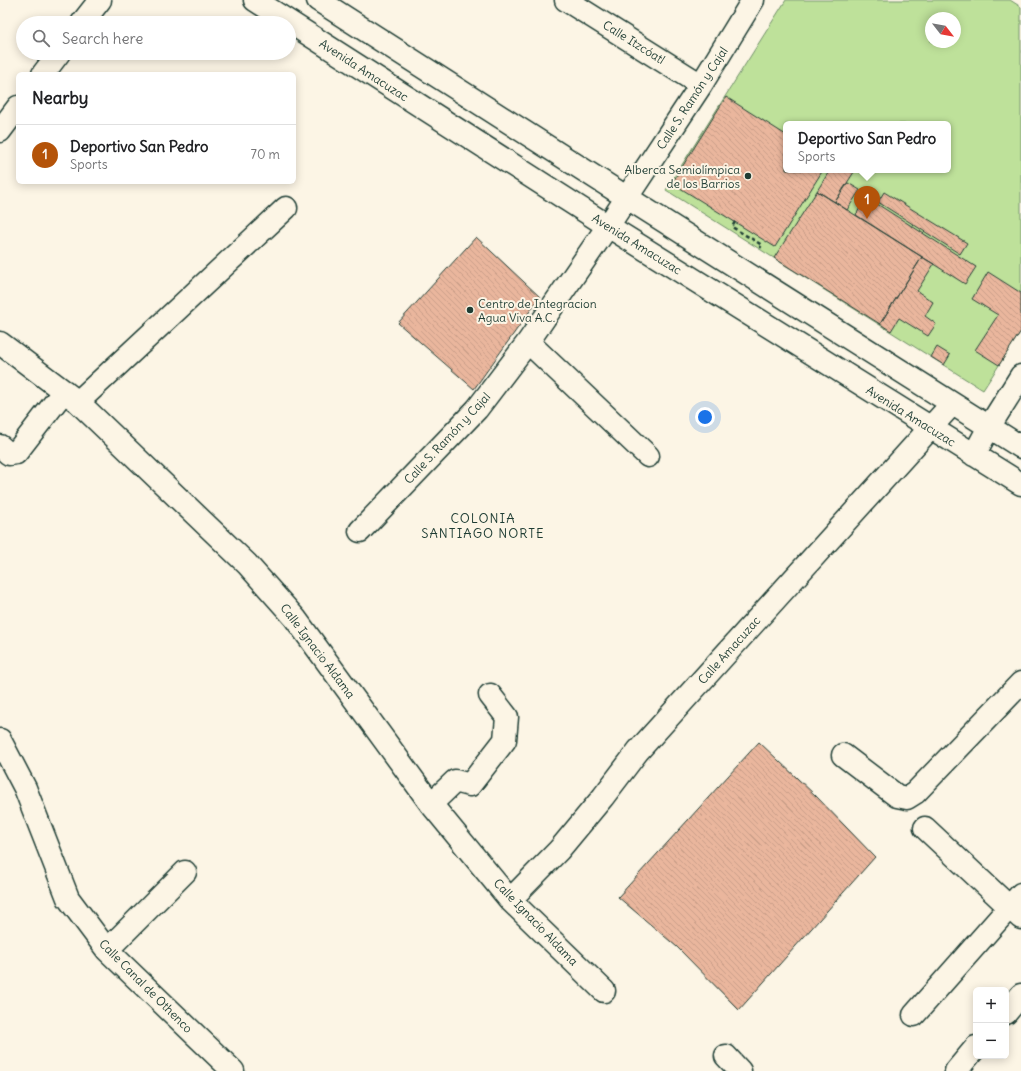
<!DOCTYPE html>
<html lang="en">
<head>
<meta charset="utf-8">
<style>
	body { margin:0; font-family:Delius,sans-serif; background:#f6f6f6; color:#202124 }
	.controls { position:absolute; right:12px; bottom:12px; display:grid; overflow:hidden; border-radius:6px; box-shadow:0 2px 10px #0003 }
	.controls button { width:36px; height:36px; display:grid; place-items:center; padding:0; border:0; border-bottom:1px solid #e0e0e0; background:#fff; color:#202124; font:20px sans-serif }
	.compass { position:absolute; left:925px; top:12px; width:36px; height:36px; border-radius:50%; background:#fff; box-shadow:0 2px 10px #0003; rotate:121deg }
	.you { position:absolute; left:705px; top:417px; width:14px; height:14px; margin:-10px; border:3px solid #fff; border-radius:50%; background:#1a73e8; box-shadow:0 0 0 6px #1a73e833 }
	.badge { display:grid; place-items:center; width:26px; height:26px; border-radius:50%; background:#b45309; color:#fff; font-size:13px; font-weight:700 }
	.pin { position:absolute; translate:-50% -33px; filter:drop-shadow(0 1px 2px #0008) }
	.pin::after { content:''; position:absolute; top:21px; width:14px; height:12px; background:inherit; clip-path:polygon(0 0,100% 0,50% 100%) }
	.popup { position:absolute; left:783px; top:121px; width:168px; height:52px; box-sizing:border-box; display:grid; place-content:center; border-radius:6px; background:#fff; filter:drop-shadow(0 1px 3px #0005); font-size:13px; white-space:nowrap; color:#757577 }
	.popup b { font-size:15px; color:#202124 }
	.popup::after { content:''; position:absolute; left:50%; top:100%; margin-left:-8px; border:8px solid transparent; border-top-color:#fff }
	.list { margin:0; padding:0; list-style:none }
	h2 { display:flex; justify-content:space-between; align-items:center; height:52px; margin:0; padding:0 16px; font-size:17px }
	h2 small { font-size:13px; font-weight:400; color:#757577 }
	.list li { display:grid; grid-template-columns:26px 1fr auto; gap:12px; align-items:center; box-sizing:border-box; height:60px; padding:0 16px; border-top:1px solid #e0e0e0 }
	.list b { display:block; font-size:15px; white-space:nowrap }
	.list p { margin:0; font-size:13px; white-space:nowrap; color:#757577 }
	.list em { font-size:13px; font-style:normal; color:#757577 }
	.icon { flex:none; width:22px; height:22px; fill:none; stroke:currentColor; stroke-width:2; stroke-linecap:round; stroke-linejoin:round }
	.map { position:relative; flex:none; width:1021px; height:1071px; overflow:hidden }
	.search { position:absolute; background:#fff; box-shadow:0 2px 10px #0003; left:16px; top:16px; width:280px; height:44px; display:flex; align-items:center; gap:10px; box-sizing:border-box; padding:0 14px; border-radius:22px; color:#757577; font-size:15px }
	.panel { position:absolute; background:#fff; box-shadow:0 2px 10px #0003; left:16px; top:72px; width:280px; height:112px; border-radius:6px }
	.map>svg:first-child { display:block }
	.grass { fill:#bee19a; stroke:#6e8f67; fill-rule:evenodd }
	.building { fill:url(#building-back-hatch); stroke:#1f3d34 }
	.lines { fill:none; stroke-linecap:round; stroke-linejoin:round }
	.minor-casing { stroke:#1f3d34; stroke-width:25 }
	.path { stroke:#1f3d34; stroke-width:2.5; stroke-dasharray:4 3; stroke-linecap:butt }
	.minor { stroke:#fcf5e5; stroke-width:22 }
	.poi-dot { fill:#1f3d34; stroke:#fcf5e5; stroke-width:1.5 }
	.labels { text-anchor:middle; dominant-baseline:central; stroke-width:4; stroke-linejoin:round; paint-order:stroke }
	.street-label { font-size:12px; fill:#1f3d34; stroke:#fcf5e5 }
	.poi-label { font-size:12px; fill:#1f3d34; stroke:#fcf5e5; text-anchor:end }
	.neighbourhood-label { font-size:13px; letter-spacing:1px; fill:#1f3d34; stroke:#fcf5e5 }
</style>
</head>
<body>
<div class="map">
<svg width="1021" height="1071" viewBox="0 0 1021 1071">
	<defs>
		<pattern id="building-back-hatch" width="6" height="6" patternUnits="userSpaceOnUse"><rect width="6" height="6" fill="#eab69d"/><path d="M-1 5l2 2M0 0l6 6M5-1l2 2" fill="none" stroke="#c89d88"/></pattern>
	</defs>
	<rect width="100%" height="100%" fill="#fcf5e5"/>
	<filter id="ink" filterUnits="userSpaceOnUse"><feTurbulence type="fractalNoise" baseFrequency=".025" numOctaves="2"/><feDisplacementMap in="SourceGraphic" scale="8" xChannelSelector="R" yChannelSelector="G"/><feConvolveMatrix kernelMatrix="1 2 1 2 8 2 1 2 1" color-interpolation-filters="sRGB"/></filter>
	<g filter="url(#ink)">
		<path class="grass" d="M786 0H1010L1021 7V331L983 390 666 190ZM931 18H955V42H931ZM786 124H948V170H786Z"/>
		<path class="building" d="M726 97 786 135V170H823L775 247 672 183Z
			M830 170H850L854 172 835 202 817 191Z
			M848 183 860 190 847 210 835 202Z
			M817 191 922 257 880 324 774 258Z
			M884 192 967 243 960 254 878 202Z
			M866 197 976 267 965 284 856 215Z
			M476 237 540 297 474 389 398 323Z
			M922 257 934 264 917 291 933 302 925 316 936 324 928 336 899 318 891 331 880 324Z
			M988 272 1021 293V331L999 365 975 350 998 315 972 299Z
			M937 347 950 355 944 365 931 357Z
			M759 742 816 796 875 857 739 1010 677 947 618 897Z"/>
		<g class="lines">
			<defs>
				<path id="minor" d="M255 0 608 226 1021 484
					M318 0 626 197 1021 447
					M566 0 701 85
					M82 23 100 0
					M43 74 59 53
					M0 131 18 107
					M528 342 648 456
					M0 343 78 402 247 564 295 618 431 804 510 900 604 991
					M78 402 286 208
					M0 446 9 454 16 453 64 391
					M974 455 989 427 1021 376
					M360 531 477 409 528 342 608 226 701 85 753 0
					M0 740 25 788 68 898 107 950 233 1071
					M843 755 897 796 907 798 915 793 1021 683
					M431 804 455 781 470 785 505 740 507 717 490 695
					M925 828 1021 918
					M510 900 559 850 603 797 638 751 952 404
					M107 950 185 872
					M1006 1013 1021 995
					M914 1015 1021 894
					M726 1056 740 1071
					M956 1071 976 1047"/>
			</defs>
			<use href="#minor" class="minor-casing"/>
			<path class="path" d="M735 222 732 227 762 245 760 248"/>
			<use href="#minor" class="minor"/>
		</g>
	</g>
	<g class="poi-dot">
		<circle cx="748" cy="176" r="4"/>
		<circle cx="470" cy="310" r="4"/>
	</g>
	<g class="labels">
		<g class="street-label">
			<text transform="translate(634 42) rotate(32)">Calle Itzcóatl</text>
			<text transform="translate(364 70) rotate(33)">Avenida Amacuzac</text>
			<text transform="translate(692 98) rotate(-57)">Calle S. Ramón y Cajal</text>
			<text transform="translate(637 244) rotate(32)">Avenida Amacuzac</text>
			<text transform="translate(911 416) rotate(32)">Avenida Amacuzac</text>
			<text transform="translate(447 438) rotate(-47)">Calle S. Ramón y Cajal</text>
			<text transform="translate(729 650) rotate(-48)">Calle Amacuzac</text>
			<text transform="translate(318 651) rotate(53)">Calle Ignacio Aldama</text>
			<text transform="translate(536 922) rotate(46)">Calle Ignacio Aldama</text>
			<text transform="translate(146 986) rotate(45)">Calle Canal de Othenco</text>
		</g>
		<g class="poi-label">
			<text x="740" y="169">Alberca Semiolímpica<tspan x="740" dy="14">de los Barrios</tspan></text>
			<text x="478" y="303" text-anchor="start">Centro de Integracion<tspan x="478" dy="14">Agua Viva A.C.</tspan></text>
		</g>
		<g class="neighbourhood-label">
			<text x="483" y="518">COLONIA<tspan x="483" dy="15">SANTIAGO NORTE</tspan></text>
		</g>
	</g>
</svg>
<div class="controls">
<button>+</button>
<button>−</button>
</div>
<svg class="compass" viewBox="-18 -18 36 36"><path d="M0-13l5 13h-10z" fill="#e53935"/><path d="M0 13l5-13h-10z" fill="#757577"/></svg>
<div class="you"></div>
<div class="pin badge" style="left:867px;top:219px">1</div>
<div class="popup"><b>Deportivo San Pedro</b>Sports</div>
<div class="search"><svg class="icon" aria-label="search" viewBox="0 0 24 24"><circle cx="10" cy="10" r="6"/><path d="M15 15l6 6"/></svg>Search here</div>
<section class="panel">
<h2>Nearby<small></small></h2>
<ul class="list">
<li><span class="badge">1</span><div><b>Deportivo San Pedro</b><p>Sports</p></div><em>70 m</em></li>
</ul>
</section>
</div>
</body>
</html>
